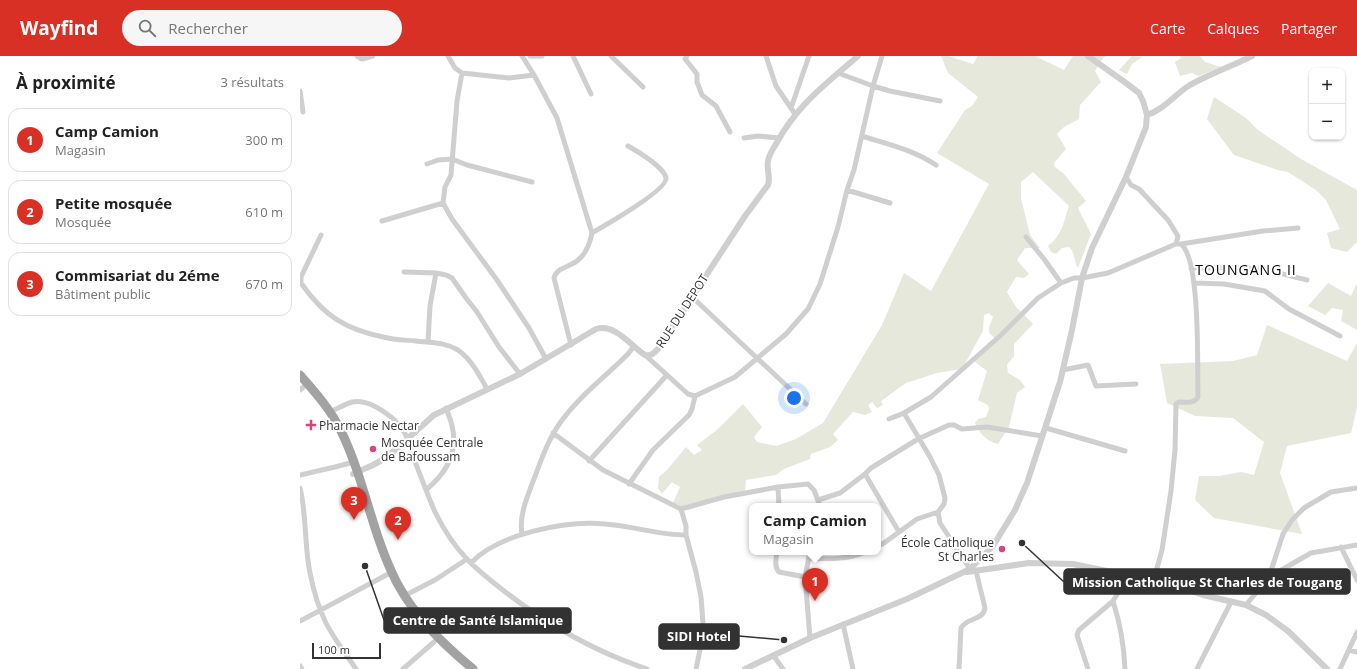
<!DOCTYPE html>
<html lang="fr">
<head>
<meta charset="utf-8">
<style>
	body { margin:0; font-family:"Open Sans",sans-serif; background:#f6f6f6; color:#222 }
	.controls { position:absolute; right:12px; top:12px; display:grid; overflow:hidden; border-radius:8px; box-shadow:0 1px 3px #0004 }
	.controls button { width:36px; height:36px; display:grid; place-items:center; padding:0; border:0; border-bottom:1px solid #e0e0e0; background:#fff; color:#222; font:20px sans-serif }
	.scale { position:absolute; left:12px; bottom:10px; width:69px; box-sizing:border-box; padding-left:4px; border:2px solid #323232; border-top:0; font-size:11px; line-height:14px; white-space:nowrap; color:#323232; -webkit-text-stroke:3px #fff; paint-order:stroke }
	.you { position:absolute; left:494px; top:342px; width:14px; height:14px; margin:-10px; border:3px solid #fff; border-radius:50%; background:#1a73e8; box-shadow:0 0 0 6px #1a73e833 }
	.badge { display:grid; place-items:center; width:26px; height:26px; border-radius:50%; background:#d93025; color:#fff; font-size:13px; font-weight:700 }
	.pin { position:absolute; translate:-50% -33px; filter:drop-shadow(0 1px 2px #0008) }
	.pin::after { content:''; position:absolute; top:21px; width:14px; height:12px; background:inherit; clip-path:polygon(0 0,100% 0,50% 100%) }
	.popup { position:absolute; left:449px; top:447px; width:132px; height:52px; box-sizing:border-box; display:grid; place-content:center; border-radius:8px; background:#fff; filter:drop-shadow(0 1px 3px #0005); font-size:13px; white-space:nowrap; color:#767676 }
	.popup b { font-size:15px; color:#222 }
	.popup::after { content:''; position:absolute; left:50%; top:100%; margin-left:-8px; border:8px solid transparent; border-top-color:#fff }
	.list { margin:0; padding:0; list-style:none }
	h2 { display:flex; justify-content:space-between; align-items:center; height:52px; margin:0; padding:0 16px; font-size:17px }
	h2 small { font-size:13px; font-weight:400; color:#767676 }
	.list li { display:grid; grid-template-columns:26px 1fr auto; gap:12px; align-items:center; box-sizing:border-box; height:64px; margin:0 8px 8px; padding:0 8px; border:1px solid #e0e0e0; border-radius:12px }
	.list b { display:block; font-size:15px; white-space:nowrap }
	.list p { margin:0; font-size:13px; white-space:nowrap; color:#767676 }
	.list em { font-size:13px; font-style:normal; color:#767676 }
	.icon { flex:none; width:22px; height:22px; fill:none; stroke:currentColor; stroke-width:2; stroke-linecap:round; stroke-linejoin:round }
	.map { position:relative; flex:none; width:1057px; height:613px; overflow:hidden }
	header { display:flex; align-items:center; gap:24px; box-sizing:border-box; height:56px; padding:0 20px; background:#d93025; color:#fff }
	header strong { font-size:19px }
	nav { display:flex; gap:22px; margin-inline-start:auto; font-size:14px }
	.search { width:280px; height:36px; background:#f6f6f6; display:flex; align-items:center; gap:10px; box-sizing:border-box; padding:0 14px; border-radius:22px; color:#767676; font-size:15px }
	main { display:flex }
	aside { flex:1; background:#fff }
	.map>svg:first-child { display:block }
	.green { fill:#e6e8dc }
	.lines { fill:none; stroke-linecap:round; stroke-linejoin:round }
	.minor { stroke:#cfcfcf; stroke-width:5 }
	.tertiary { stroke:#cfcfcf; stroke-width:6 }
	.trunk { stroke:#a2a2a2; stroke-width:9 }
	.poi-dot { fill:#d7477d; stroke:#fff; stroke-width:1.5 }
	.labels { text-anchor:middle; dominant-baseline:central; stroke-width:4; stroke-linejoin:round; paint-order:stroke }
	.street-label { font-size:12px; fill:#323232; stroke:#fff }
	.poi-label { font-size:12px; fill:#323232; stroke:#fff; text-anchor:start }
	.quarter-label { font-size:14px; letter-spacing:1px; fill:#000; stroke:#fff }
	.leader { fill:none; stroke:#323232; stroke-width:1.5 }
	.callout-dot { fill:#323232; stroke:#fff; stroke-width:1.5 }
	.callout { fill:#323232; stroke:#323232; stroke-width:1.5 }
	.callout-label { font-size:13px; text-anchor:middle; font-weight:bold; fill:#fff }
</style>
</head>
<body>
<header>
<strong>Wayfind</strong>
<div class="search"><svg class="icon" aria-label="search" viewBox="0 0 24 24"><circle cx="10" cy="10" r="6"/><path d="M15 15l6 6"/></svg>Rechercher</div>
<nav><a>Carte</a><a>Calques</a><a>Partager</a></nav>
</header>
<main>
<aside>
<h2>À proximité<small>3 résultats</small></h2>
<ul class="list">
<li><span class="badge">1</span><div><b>Camp Camion</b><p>Magasin</p></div><em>300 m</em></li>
<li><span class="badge">2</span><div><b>Petite mosquée</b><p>Mosquée</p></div><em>610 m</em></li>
<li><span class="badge">3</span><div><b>Commisariat du 2éme</b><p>Bâtiment public</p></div><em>670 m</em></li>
</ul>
</aside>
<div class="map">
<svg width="1057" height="613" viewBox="0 0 1057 613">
	<rect width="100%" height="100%" fill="#fff"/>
	<path class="green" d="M641 0H648L673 8 678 0H735L764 14 773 0H806L803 2 795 15 801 26 780 49 779 63 764 71 757 78 766 93 754 107 755 111 764 118 786 145 778 152 791 178 778 212C773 204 776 198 769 191L762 192 756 198 751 196 748 190C763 178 763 167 769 150L733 116 721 126V142L730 179 740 192H725L717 204 729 218 724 222 716 221 707 236 716 251 733 268 714 288V300L707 309 708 317 720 324 725 331 717 337 709 371 698 388C686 385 680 378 675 367L678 363 686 361 689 353 688 349 678 344 687 315 674 305 696 283 689 277V271L693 261 689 257 684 259 683 275 662 313 637 317 606 327 581 345 583 349 577 352 572 346 568 349 572 356 565 359 553 356 533 378 538 384 530 391 511 398 510 403 484 413 476 419 446 424 445 436 388 454 373 447 380 431 372 426 362 438 358 432 359 421 367 414 386 391 394 399 402 394 397 389 418 373 443 348 462 371 454 381 457 386 476 390 496 383 523 367 582 269 604 217 631 235 689 128 637 97 665 54 672 50 678 41 648 17Z
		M832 0 842 1 832 8 827 18 819 14Z
		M880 0H900L905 6 921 11 899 20 892 17 880 20 875 6 881 2Z
		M914 41 946 62 958 74 1001 103 1057 134V187H1056L1047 196 1031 192 1027 177 1040 173 1026 144 1016 134 988 116 978 114 934 99 907 63Z
		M1028 227 1051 240 1056 229 1057 230V274L1041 265 1043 254 1032 252 1025 259 1008 250Z
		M967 269 1047 305 1057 287V351L1051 377 987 390 980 417 1002 478 914 462 895 444 899 420H919L941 416 954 419 964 386 933 362 895 360 867 347 860 308 933 305 957 299Z"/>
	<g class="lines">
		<path class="minor" d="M57 0 62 3 73 0
			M148 0 155 12 162 17 209 22 234 19
			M222 0 234 19 257 62 292 177C290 187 285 199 277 205 269 211 256 212 254 222L271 289
			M230 0H242
			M273 0 291 38
			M311 0 343 31
			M387 0 385 3 386 4 397 18V26L402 39 416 50 430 76
			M466 0 476 30 495 58
			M582 0 573 30 590 35 640 45
			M162 17 157 45 151 119 145 131 143 147 152 163 197 224 229 272 246 303
			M0 35 3 56
			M491 52 509 0
			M562 80C587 88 614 94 636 109
			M444 82 458 80 479 82
			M127 108 138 104 152 103 167 109 232 126
			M826 121 831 129 839 133 868 164 878 180 876 188
			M547 134 590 147
			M82 165 143 147
			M292 177C304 170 368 134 366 122 364 111 337 95 328 90
			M21 179 1 221V227C24 260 45 273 83 281 94 284 105 284 116 285 131 287 145 286 158 294 171 303 180 320 187 333
			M726 181 744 203 761 227
			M881 188 963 175 998 172
			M891 212C912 212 934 211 956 213 973 215 990 220 1007 224
			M104 216 136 217 146 219 152 222 166 242 177 256 199 291 220 318
			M894 227 924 228 965 235 989 253 1040 280
			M391 240 506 348
			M128 286 130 250 136 217
			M345 299 388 338 395 340 435 321 486 278 508 253 520 228 538 171 547 134 554 114 573 30 538 17
			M763 314 788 309 796 330 836 328
			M0 334 8 327
			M30 356C37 353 45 348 52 346 65 343 81 353 91 361 108 375 109 388 116 408 122 424 128 440 135 456 143 472 154 490 167 503 177 514 188 522 199 531 243 566 293 595 347 613
			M604 357 630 401 639 419 645 442 644 448 638 456 640 467 670 513
			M589 363 604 357 631 341 701 279 738 242 761 227 774 222H782L808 217 876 188H881C901 204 897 313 898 341 894 348 886 346 879 346L876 348 875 394 871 435 862 494 854 523
			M746 372 825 395
			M253 377 303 414 381 453 386 470V479L396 516 401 541 403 567 401 589 396 613
			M289 405 367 319
			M0 419 35 411 54 406
			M329 428 353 394 389 359 392 353 395 340
			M478 431 508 428 514 434 520 450
			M0 432C7 460 4 488 10 517 13 532 19 553 26 567 34 583 46 598 56 613
			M127 433C146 417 159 397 152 370 151 364 148 358 146 352
			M518 444 540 437 565 418
			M381 453 424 441 478 431 479 450
			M599 476 565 418 571 412 618 383 649 369H654L662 373 687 371 742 380
			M222 478C219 461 226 444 232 428 240 408 247 385 260 367 278 341 305 321 328 298L334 290
			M578 490 584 487 617 463 638 456
			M1041 491 1057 524
			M477 496C476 503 474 511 479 516L505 521 510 582
			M509 502C527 503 548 504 565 496
			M171 507C198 478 266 464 305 468 333 470 358 479 386 479
			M505 521 510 496
			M969 521 1011 497 1057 489
			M104 540 135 524 167 503
			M813 545C820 567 824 589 825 613
			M946 549 969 521 983 478 992 464 1004 452 1031 436 1057 432
			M0 565 92 516
			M543 568 553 613
			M1049 594 1057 596
			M473 599 483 613
			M0 610 2 613
			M103 613 134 586
			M659 613 661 572C667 561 683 565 685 552L676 515
			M788 613 777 579 779 574 813 545 821 532 824 518
			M897 613 931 546
			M1040 613 1057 576"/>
		<path class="tertiary" d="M847 59C865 53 875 38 890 29 910 18 932 10 952 0
			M53 418 73 409 86 402 134 359 220 318 296 273C315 267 331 290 345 299 352 300 354 297 358 293L445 160 468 129C471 121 466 113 468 105 469 99 473 93 476 88 497 49 526 28 558 0
			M667 516 729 507 773 508 807 515 854 523 903 539 946 549 966 559 988 575 1027 613
			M445 613 510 582 607 543 670 513 693 490 715 454 727 427 760 326 772 274 782 222 792 192 826 121 846 71 847 59 843 45 839 37 826 27 788 0"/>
		<path class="trunk" d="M0 319C15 336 31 354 41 375 65 424 72 479 97 527 116 562 143 588 173 613"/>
	</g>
	<g class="poi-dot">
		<path d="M9 363h4v4h4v4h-4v4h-4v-4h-4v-4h4z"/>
		<circle cx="73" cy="393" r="4"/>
		<circle cx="702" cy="493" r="4"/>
	</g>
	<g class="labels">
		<g class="street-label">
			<text transform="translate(382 255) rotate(-57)">RUE DU DEPOT</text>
		</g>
		<g class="poi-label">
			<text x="19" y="369">Pharmacie Nectar</text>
			<text x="81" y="386">Mosquée Centrale<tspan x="81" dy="14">de Bafoussam</tspan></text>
			<text x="694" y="486" text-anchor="end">École Catholique<tspan x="694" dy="14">St Charles</tspan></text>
		</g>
		<g class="quarter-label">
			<text x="946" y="213">TOUNGANG II</text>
		</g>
	</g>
	<path class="leader" d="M722 487L764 526M65 510L84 564M484 584L439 580"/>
	<g class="callout-dot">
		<circle cx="722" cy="487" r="4"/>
		<circle cx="65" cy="510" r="4"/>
		<circle cx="484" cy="584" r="4"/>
	</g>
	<g class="callout">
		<rect x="764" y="513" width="286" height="25" rx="4"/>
		<rect x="84" y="552" width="187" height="25" rx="4"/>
		<rect x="359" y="568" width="80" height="25" rx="4"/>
	</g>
	<g class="callout-label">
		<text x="907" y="531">Mission Catholique St Charles de Tougang</text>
		<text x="178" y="569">Centre de Santé Islamique</text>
		<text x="399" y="585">SIDI Hotel</text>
	</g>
</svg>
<div class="controls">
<button>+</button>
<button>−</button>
</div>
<div class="scale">100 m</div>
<div class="you"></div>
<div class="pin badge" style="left:515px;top:545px">1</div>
<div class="popup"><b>Camp Camion</b>Magasin</div>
<div class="pin badge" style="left:98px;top:484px">2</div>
<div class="pin badge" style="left:54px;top:464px">3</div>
</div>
</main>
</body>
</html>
